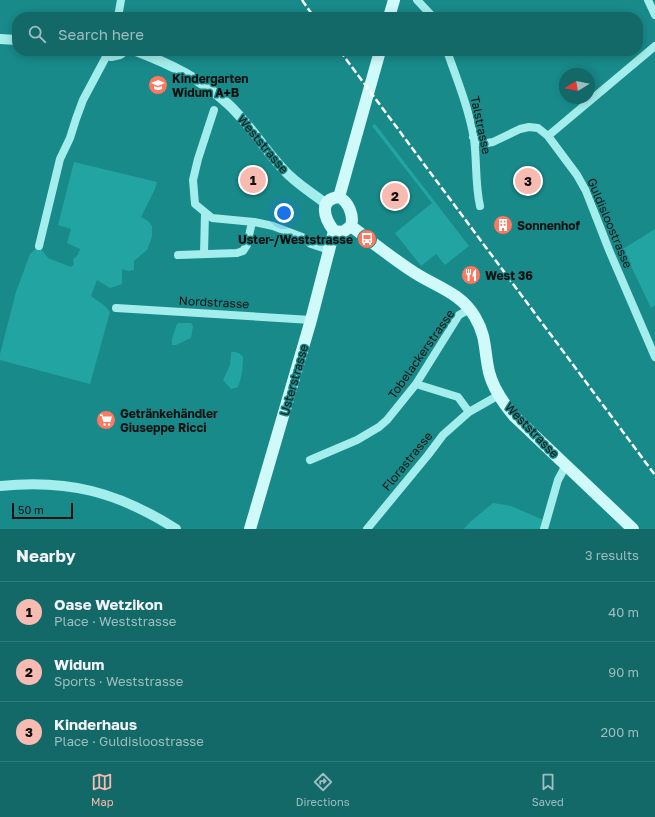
<!DOCTYPE html>
<html lang="en">
<head>
<meta charset="utf-8">
<style>
	body { margin:0; font-family:"Golos Text",sans-serif; background:#207071; color:#f1f3f6 }
	.compass { position:absolute; left:559px; top:68px; width:36px; height:36px; border-radius:50%; background:#136868; box-shadow:0 2px 10px #0003; rotate:260deg }
	.scale { position:absolute; left:12px; bottom:10px; width:61px; box-sizing:border-box; padding-left:4px; border:2px solid #111; border-top:0; font-size:11px; line-height:14px; white-space:nowrap; color:#111; -webkit-text-stroke:3px #198a8a; paint-order:stroke }
	.you { position:absolute; left:284px; top:213px; width:14px; height:14px; margin:-10px; border:3px solid #fff; border-radius:50%; background:#1a73e8; box-shadow:0 0 0 6px #1a73e833 }
	.badge { display:grid; place-items:center; width:26px; height:26px; border-radius:50%; background:#f7bbb2; color:#111; font-size:13px; font-weight:700 }
	.pin { position:absolute; translate:-50% -50%; border:2px solid #fff; box-shadow:0 1px 4px #0006 }
	.list { margin:0; padding:0; list-style:none }
	h2 { display:flex; justify-content:space-between; align-items:center; height:52px; margin:0; padding:0 16px; font-size:17px }
	h2 small { font-size:13px; font-weight:400; color:#9dbec0 }
	.list li { display:grid; grid-template-columns:26px 1fr auto; gap:12px; align-items:center; box-sizing:border-box; height:60px; padding:0 16px; border-top:1px solid #327b7c }
	.list b { display:block; font-size:15px; white-space:nowrap }
	.list p { margin:0; font-size:13px; white-space:nowrap; color:#9dbec0 }
	.list em { font-size:13px; font-style:normal; color:#9dbec0 }
	.icon { flex:none; width:22px; height:22px; fill:none; stroke:currentColor; stroke-width:2; stroke-linecap:round; stroke-linejoin:round }
	.map { position:relative; flex:none; width:655px; height:529px; overflow:hidden }
	.search { position:absolute; background:#136868; box-shadow:0 2px 10px #0003; left:12px; right:12px; top:12px; height:44px; display:flex; align-items:center; gap:10px; box-sizing:border-box; padding:0 14px; border-radius:16px; color:#9dbec0; font-size:15px }
	.sheet { height:232px; background:#136868 }
	nav { display:flex; justify-content:space-around; align-items:center; box-sizing:border-box; height:56px; border-top:1px solid #327b7c; background:#136868; font-size:11px; color:#9dbec0 }
	nav a { display:grid; justify-items:center; gap:2px }
	nav .on { color:#f7bbb2 }
	.map>svg:first-child { display:block }
	.green { fill:#22a4a2 }
	.lines { fill:none; stroke-linecap:round; stroke-linejoin:round }
	.minor { stroke:#a3eeec; stroke-width:8 }
	.tertiary { stroke:#a3eeec; stroke-width:10 }
	.secondary { stroke:#d0fafa; stroke-width:12 }
	.rail { stroke:#fff; stroke-width:2.5; stroke-dasharray:7 3; stroke-linecap:butt }
	.labels { text-anchor:middle; dominant-baseline:central; stroke-width:3; stroke-linejoin:round; paint-order:stroke }
	.poi-label { font-size:12px; font-weight:bold; fill:#111; stroke:#198a8a; text-anchor:start }
	.street-label { font-size:12px; fill:#111; stroke:#198a8a }
</style>
</head>
<body>
<div class="map">
<svg width="655" height="529" viewBox="0 0 655 529">
	<rect width="100%" height="100%" fill="#198a8a"/>
	<path class="green" d="M375 124 469 246 445 265 436 254 421 266 395 233 432 203 372 126Z
		M74 162 157 182 155 189 141 217 148 221 152 226V237L147 250 134 261V270L128 271 122 269V284L110 288 97 280 91 296C98 302 105 304 110 312L90 384 0 360V354L16 292 30 254 39 246 48 258 71 267 74 264 73 259 77 256 80 249 67 243 71 229 58 225Z
		M655 229V305L651 308 623 249Z
		M179 323H191L193 326 191 338 176 345H172V339L177 324Z
		M232 352C236 351 241 354 243 357 243 367 242 377 238 387L231 389 223 380 230 365 231 353Z
		M493 503 511 506 546 521 544 529H464L470 522Z"/>
	<g class="lines">
		<path class="minor" d="M417 0 433 17
			M648 0 655 15
			M118 17 121 0
			M447 51C457 79 469 109 474 139 477 161 475 184 480 206
			M214 110 198 159 193 180 195 204 212 218 254 222 273 226 302 237 311 244 329 250
			M548 136 655 46
			M473 137 480 142 487 143 493 142 520 129 529 127 538 128 548 136 577 175 586 191 609 250 655 357
			M39 246 60 159 70 138 76 119 83 100 107 55
			M204 254 205 213
			M178 255 237 253 243 251 247 245 252 222
			M116 308 311 320
			M416 384 458 397 469 412
			M310 460 357 440 379 427 387 420 416 384 459 315 470 309
			M367 529 428 455 443 435 469 412 499 395
			M544 529 558 480 566 465"/>
		<path class="tertiary" d="M0 39 17 40
			M103 51 111 56 120 54 124 51
			M136 51C170 64 201 79 228 104 249 123 263 148 283 169 295 183 311 192 325 203
			M0 486C68 479 118 492 176 529"/>
		<path class="secondary" d="M389 17 394 0
			M339 197 380 51
			M339 197C349 202 354 216 351 226L343 232 334 231C324 218 318 199 339 197Z
			M351 226C372 242 393 259 415 273 437 287 461 293 475 317 487 337 484 351 489 372 493 389 504 404 515 417L633 529
			M250 529 311 320 334 231"/>
		<path class="rail" d="M302 0 314 17
			M340 51 655 475"/>
	</g>
	<defs>
		<symbol id="school-disc" viewBox="-11 -11 22 22"><circle r="9.5" fill="#ff775f" stroke="#198a8a"/><path d="M0-5L7-2L0 1L-7-2ZM-4 1L0 2.5L4 1V4Q0 6-4 4Z" fill="#fff"/></symbol>
		<symbol id="building-disc" viewBox="-11 -11 22 22"><circle r="9.5" fill="#ff775f" stroke="#198a8a"/><path d="M-4-6H4V6H1V3H-1V6H-4ZM-2.5-4.3h1.7v1.8h-1.7ZM.8-4.3h1.7v1.8H.8ZM-2.5-1h1.7V.8h-1.7ZM.8-1h1.7V.8H.8Z" fill="#fff"/></symbol>
		<symbol id="bus-disc" viewBox="-11 -11 22 22"><circle r="9.5" fill="#ff775f" stroke="#198a8a"/><path d="M-5-6H5V4H4V6H2V4H-2V6H-4V4H-5ZM-3.5-4V0h7V-4ZM-3.5 1.2v1.5H-2V1.2ZM2 1.2v1.5H3.5V1.2Z" fill="#fff"/></symbol>
		<symbol id="restaurant-disc" viewBox="-11 -11 22 22"><circle r="9.5" fill="#ff775f" stroke="#198a8a"/><path d="M-5-6h1v4h1v-4h1v4h1v-4h1v5L-1.5 .5V6h-2V.5L-5-1ZM5-6V6H3V1.5H1.5Q1.5-4 5-6Z" fill="#fff"/></symbol>
		<symbol id="supermarket-disc" viewBox="-11 -11 22 22"><circle r="9.5" fill="#ff775f" stroke="#198a8a"/><path d="M-6-5.5h2.5l.6 2H6L4.5 2H-2.5L-4.4-4H-6ZM-1.5 3.2a1.3 1.3 0 1 0 .1 0ZM3 3.2a1.3 1.3 0 1 0 .1 0Z" fill="#fff"/></symbol>
	</defs>
	<g fill-rule="evenodd">
		<use href="#school-disc" x="147" y="74" width="22" height="22"/>
		<use href="#building-disc" x="492" y="214" width="22" height="22"/>
		<use href="#bus-disc" x="356" y="228" width="22" height="22"/>
		<use href="#restaurant-disc" x="460" y="264" width="22" height="22"/>
		<use href="#supermarket-disc" x="95" y="409" width="22" height="22"/>
	</g>
	<g class="labels">
		<g class="poi-label">
			<text x="172" y="78">Kindergarten<tspan x="172" dy="14">Widum A+B</tspan></text>
			<text x="517" y="225">Sonnenhof</text>
			<text x="353" y="239" text-anchor="end">Uster-/Weststrasse</text>
			<text x="485" y="275">West 36</text>
			<text x="120" y="413">Getränkehändler<tspan x="120" dy="14">Giuseppe Ricci</tspan></text>
		</g>
		<g class="street-label">
			<text transform="translate(481 125) rotate(78)">Talstrasse</text>
			<text transform="translate(263 144) rotate(50)">Weststrasse</text>
			<text transform="translate(610 223) rotate(67)">Guldisloostrasse</text>
			<text transform="translate(214 302) rotate(3)">Nordstrasse</text>
			<text transform="translate(421 354) rotate(-55)">Tobelackerstrasse</text>
			<text transform="translate(294 380) rotate(-74)">Usterstrasse</text>
			<text transform="translate(532 430) rotate(46)">Weststrasse</text>
			<text transform="translate(407 461) rotate(-51)">Florastrasse</text>
		</g>
	</g>
</svg>
<svg class="compass" viewBox="-18 -18 36 36"><path d="M0-13l5 13h-10z" fill="#e53935"/><path d="M0 13l5-13h-10z" fill="#9dbec0"/></svg>
<div class="scale">50 m</div>
<div class="you"></div>
<div class="pin badge" style="left:253px;top:180px">1</div>
<div class="pin badge" style="left:395px;top:196px">2</div>
<div class="pin badge" style="left:528px;top:181px">3</div>
<div class="search"><svg class="icon" aria-label="search" viewBox="0 0 24 24"><circle cx="10" cy="10" r="6"/><path d="M15 15l6 6"/></svg>Search here</div>
</div>
<section class="sheet">
<h2>Nearby<small>3 results</small></h2>
<ul class="list">
<li><span class="badge">1</span><div><b>Oase Wetzikon</b><p>Place · Weststrasse</p></div><em>40 m</em></li>
<li><span class="badge">2</span><div><b>Widum</b><p>Sports · Weststrasse</p></div><em>90 m</em></li>
<li><span class="badge">3</span><div><b>Kinderhaus</b><p>Place · Guldisloostrasse</p></div><em>200 m</em></li>
</ul>
</section>
<nav>
<a class="on"><svg class="icon" aria-label="map" viewBox="0 0 24 24"><path d="M3 6l6-2 6 2 6-2v14l-6 2-6-2-6 2zM9 4v14M15 6v14"/></svg>Map</a>
<a><svg class="icon" aria-label="directions" viewBox="0 0 24 24"><path d="M12 3l9 9-9 9-9-9zM9 14v-3h6M13 9l2 2-2 2"/></svg>Directions</a>
<a><svg class="icon" aria-label="saved" viewBox="0 0 24 24"><path d="M7 4h10v16l-5-4-5 4z"/></svg>Saved</a>
</nav>
</body>
</html>
